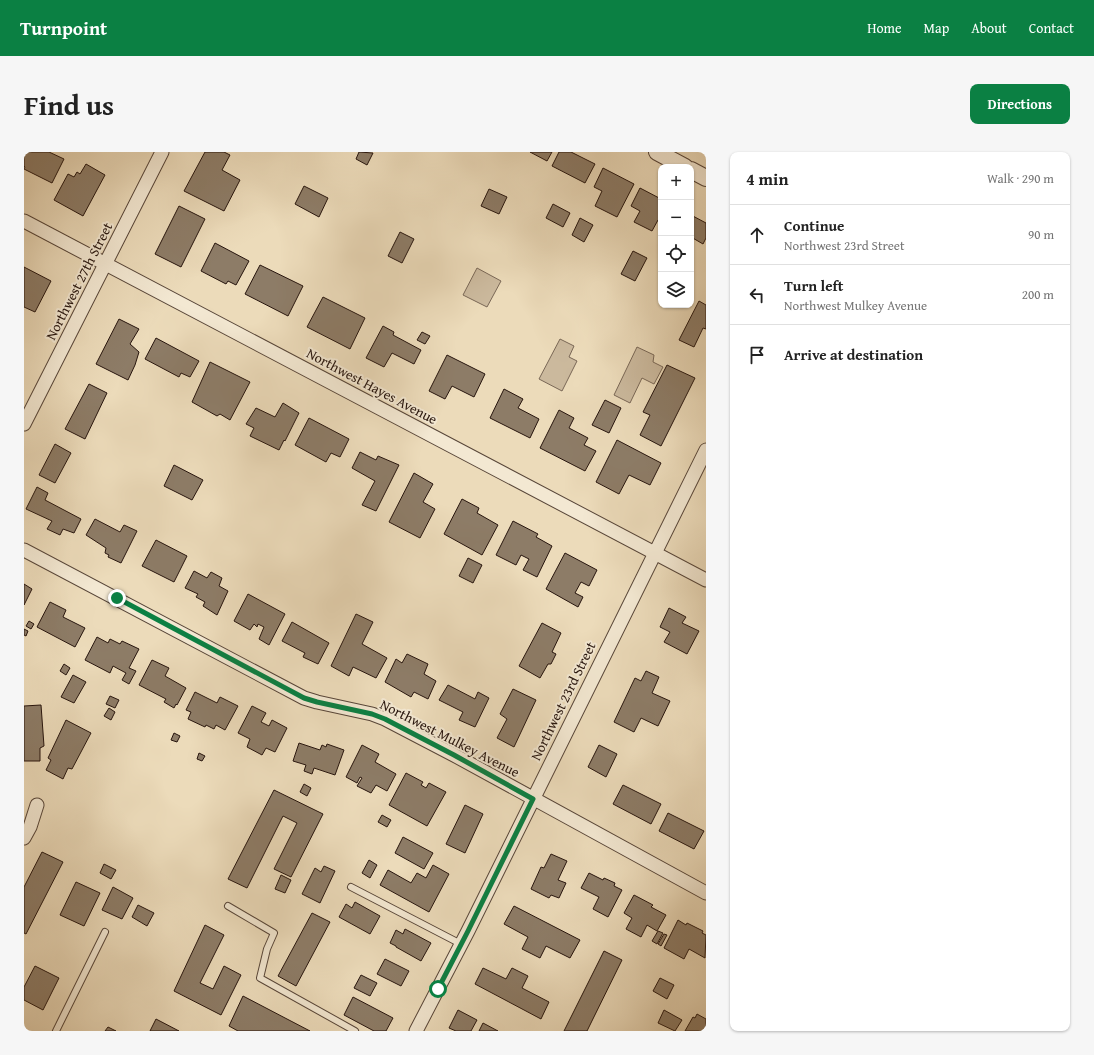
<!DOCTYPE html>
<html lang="en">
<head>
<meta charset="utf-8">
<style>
	body { margin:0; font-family:"Gentium Book Plus",serif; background:#f6f6f6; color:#222 }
	.controls { position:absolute; right:12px; top:12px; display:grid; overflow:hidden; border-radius:8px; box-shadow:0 1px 3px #0004 }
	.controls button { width:36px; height:36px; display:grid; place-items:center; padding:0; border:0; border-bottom:1px solid #e0e0e0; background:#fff; color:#222; font:20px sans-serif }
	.stop { position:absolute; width:12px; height:12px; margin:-9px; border:3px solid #0b8043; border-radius:50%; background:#fff }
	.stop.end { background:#0b8043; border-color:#fff; box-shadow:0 1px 4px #0008 }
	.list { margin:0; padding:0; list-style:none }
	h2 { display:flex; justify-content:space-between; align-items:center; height:52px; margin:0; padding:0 16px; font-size:17px }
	h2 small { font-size:13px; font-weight:400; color:#767676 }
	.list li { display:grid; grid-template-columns:26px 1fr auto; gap:12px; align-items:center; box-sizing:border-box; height:60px; padding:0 16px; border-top:1px solid #e0e0e0 }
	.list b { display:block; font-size:15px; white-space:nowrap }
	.list p { margin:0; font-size:13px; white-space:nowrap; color:#767676 }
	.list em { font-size:13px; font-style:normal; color:#767676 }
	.icon { flex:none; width:22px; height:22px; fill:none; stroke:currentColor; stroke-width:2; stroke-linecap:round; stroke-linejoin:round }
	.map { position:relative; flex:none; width:682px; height:879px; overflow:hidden; border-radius:8px }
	header { display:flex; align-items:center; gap:24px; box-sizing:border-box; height:56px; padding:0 20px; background:#0b8043; color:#fff }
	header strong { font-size:19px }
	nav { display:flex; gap:22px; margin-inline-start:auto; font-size:14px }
	.intro { display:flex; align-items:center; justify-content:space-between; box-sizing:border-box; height:96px; padding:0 24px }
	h1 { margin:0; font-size:28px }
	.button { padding:10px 18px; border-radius:8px; background:#0b8043; color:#fff; font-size:14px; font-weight:700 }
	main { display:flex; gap:24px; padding:0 24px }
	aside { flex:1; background:#fff; border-radius:8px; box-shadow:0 1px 3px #0004 }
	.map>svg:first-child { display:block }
	.green { fill:#cbb99d; stroke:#796756 }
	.building { fill:#8d7c67; stroke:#27150e }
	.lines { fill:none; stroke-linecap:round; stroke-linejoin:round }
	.service-casing { stroke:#584639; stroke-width:8 }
	.minor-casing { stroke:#584639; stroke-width:15 }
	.tertiary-casing { stroke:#584639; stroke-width:18 }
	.service { stroke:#f3e8d2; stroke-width:6 }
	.minor { stroke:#f3e8d2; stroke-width:13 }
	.tertiary { stroke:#f3e8d2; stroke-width:16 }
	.route { stroke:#0b8043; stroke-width:5 }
	.labels { text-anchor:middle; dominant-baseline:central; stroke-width:4; stroke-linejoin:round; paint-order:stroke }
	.street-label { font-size:14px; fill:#27150e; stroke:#f3e8d2 }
</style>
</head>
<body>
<header>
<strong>Turnpoint</strong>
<nav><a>Home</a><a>Map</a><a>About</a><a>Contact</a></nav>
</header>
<div class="intro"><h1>Find us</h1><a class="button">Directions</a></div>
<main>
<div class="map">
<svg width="682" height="879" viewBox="0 0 682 879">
	<rect width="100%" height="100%" fill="#ecdbba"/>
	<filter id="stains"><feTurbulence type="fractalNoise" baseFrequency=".005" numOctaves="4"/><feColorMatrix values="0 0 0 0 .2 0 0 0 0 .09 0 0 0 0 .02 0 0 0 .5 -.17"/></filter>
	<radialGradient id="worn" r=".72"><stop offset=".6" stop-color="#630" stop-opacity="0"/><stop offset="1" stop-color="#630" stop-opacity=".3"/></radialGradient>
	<path class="green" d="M453 116 477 129 463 155 439 143Z
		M536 187 550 194 545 205 553 209 538 239 515 227Z
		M613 195 630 203 629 210 639 215 630 232 618 226 606 251 590 243Z"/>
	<path class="building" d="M0 0H25L40 7 28 31 0 17 1 15 0 14Z
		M181 0H200L206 3 198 18 216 28 200 59 160 39Z
		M335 0 349 1 343 13 332 7Z
		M506 0H528L523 9Z
		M535 0H547L571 12 561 31 528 14Z
		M62 12 81 23 59 64 30 48 44 22 50 25 53 20 56 22Z
		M579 16 610 32 593 65 571 54 578 39 570 35Z
		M280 34 304 46 295 65 271 52Z
		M616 36 637 47V69L634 68 628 79 610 70 616 59 607 54Z
		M465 37 483 45 475 62 457 54Z
		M529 52 546 61 539 75 522 66Z
		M155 54 181 67 157 115 131 102Z
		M667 63 682 71V86L679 92 667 85Z
		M556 66 569 73 560 90 548 83Z
		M376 80 390 87 378 111 364 104Z
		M191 91 225 109 212 133 204 129 202 132 177 119Z
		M609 99 623 106 611 129 597 122Z
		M236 113 279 134 264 164 221 142Z
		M0 115 27 129 11 160 0 155Z
		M299 145 341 166 326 197 283 175Z
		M675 149 682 153V177L679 176 670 195 655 188Z
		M95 167 115 177 106 192 115 200 111 213 104 228 72 212Z
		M359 174 370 180 369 183 397 198 390 212 368 201 360 215 342 206Z
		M398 180 406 184 401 192 393 188Z
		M132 186 175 209 166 225 157 221 155 225 121 207Z
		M423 203 461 222 450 245 428 234 421 247 405 239Z
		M186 210 226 230 206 268 196 262 193 264 168 250Z
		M643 213 671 226 637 294 616 283 626 263 619 260Z
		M65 232 83 241 61 287 41 277Z
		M480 237 499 247 494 256 515 267 506 286 466 266Z
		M581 248 597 256 585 281 568 273Z
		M259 251 275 261 261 289 260 288 255 298 226 284 230 276 222 272 232 256 251 265Z
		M535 258 550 266 545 276 564 286 560 293 572 299 561 319 516 296Z
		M285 266 325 287 316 305 307 301 302 310 271 293Z
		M593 288 637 311 626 333 605 323 595 342 572 330Z
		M31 292 47 301 31 331 15 323Z
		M336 300 352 308 354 304 375 313 352 359 338 353 351 329 328 316Z
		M150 313 179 328 168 348 140 334Z
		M390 321 409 332 399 350 411 357 396 386 365 370Z
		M13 335 24 341 21 348 57 367 50 381 39 377 36 383 23 377 28 369 2 357Z
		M438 347 455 356 453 361 474 373 458 403 420 382Z
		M71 367 96 380 100 373 113 379 97 411 84 405 85 403 81 401 82 396 62 383Z
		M489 369 514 382 512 385 528 394 513 425 499 418 505 407 497 403 492 413 472 403Z
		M132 388 163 404 150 430 118 414Z
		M541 401 573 418 565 434 557 430 551 441 559 445 554 455 522 437Z
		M444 406 458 413 449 431 435 424Z
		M170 419 183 426 187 420 198 426 195 434 204 439 193 463 179 454 181 450 172 445 174 442 161 436Z
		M0 432 8 437 0 453Z
		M224 442 261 462 245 493 235 487 240 475 234 472 233 475 230 472 226 478 210 469Z
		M26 450 42 458 39 465 61 476 51 495 13 475Z
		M645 456 662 465 658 471 675 479 663 502 640 490 646 480 636 475Z
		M332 462 349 470 338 492 363 506 352 526 329 515 325 524 307 514Z
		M5 469 10 472 7 477 2 474Z
		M268 470 305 491 294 512 279 505 281 501 258 489Z
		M518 471 537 481 528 500 532 502 527 512H524L516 526 495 514Z
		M0 477 4 479 2 484 0 483Z
		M73 485 84 491 86 487 96 492 98 489 115 497 105 516 112 519 105 532 98 528 102 521 89 514 86 521 61 508Z
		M383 502 404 512 400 522 412 529 404 547 390 540 387 545 361 530 372 507 378 511Z
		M128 508 145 516 141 524 162 536 153 553 152 552 150 556 140 550 142 547 115 533Z
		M40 512 46 516 42 523 36 519Z
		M622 519 635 525 628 541 646 549 634 574 617 566 610 580 590 570 611 526 617 529Z
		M49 523 62 530 50 551 37 545Z
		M424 533 451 547 454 540 465 546 451 575 435 568 439 560 415 548Z
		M489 537 512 548 490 595 473 586 483 567 476 562Z
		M171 540 193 551 196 545 214 554 201 578 192 573 190 577 182 573 181 575 164 567 167 560 162 558Z
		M86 544 95 548 91 556 82 552Z
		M17 553 20 594 16 596V609H0V554Z
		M228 554 242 561 237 570 245 574 248 568 263 576 251 600 242 596 238 603 223 595 226 587 214 581Z
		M85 556 91 560 87 568 80 564Z
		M42 568 67 581 48 617 44 616 39 627 22 618 27 608 24 606Z
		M150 581 156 584 153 590 147 588Z
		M275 591 296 598 298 593 302 595 303 592 320 598 311 623 290 616 288 622 280 619 282 613 269 609Z
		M338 593 355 602 351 610 372 622 363 639 352 633 347 641 333 634 338 626 336 625 333 631 322 625Z
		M575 593 593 602 582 625 564 615Z
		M175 601 181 604 178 609 173 607Z
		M382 621 399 630 397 633 402 636 405 631 422 640 403 674 365 653Z
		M280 632 287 636 283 644 276 640Z
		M599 633 637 652 627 672 589 652Z
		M250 638 299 662 267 725 250 717 273 671 259 664 223 736 204 727Z
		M441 653 459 662 441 701 422 692Z
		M644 661 680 679 670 697 635 679Z
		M358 663 367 668 363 675 354 670Z
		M379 685 409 701 400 717 371 701Z
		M18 700 39 710 2 782 0 781V735Z
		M527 702 543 709 534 728 542 731 535 746 527 743 525 746 507 737 517 715 520 716Z
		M345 708 353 713 346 726 338 721Z
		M80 712 92 718 87 727 76 721Z
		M409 713 425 722 405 760 356 733 364 718 387 731 393 721 402 726Z
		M300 714 311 719 296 751 278 742 291 716 297 720Z
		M565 721 579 728 580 726 591 731 590 734 598 738 584 765 569 757 575 745 557 736Z
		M257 723 267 728 261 741 251 737Z
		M52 730 76 741 60 774 36 763Z
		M89 735 109 746 98 767 78 758Z
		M610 743 629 753 627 755 642 763 633 779 623 773 617 785 602 777 608 766 600 761Z
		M331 750 356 764 346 782 315 765 322 752 328 756Z
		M114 753 130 761 123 774 108 765Z
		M490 754 556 788 546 806 522 794 516 806 498 797 504 785 480 772Z
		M288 761 306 770 272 834 254 824Z
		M654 768 662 773 663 771 679 779 678 781 682 783 681 806 665 797 660 807 640 796Z
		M181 773 200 783 176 831 189 837 200 814 217 823 197 863 150 839Z
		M381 777 407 791 397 809 372 795V794L366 791 372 778 379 782Z
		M634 779 639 781 633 792 628 789Z
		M640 782 643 783 637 794 634 792Z
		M580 799 598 808 563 879H540Z
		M361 807 385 819 377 834 353 822Z
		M11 814 35 826 19 858 0 848V835Z
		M459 816 482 827 488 816 504 824 498 836 525 850 517 867 451 832Z
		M337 823 353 831 346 844 330 836Z
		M636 826 650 833 643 847 629 839Z
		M219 844 286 879H214L205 874Z
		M329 845 369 866 362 879H350L320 863Z
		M434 858 453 868 447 879H432L425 876Z
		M640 858 658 868 651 879 634 871Z
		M673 862 682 867V879H661L669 865 671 866Z
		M132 867 155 879H126Z
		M459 871 474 879H455Z
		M84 875 92 879H81Z"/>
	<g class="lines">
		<defs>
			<path id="service" d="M327 735 437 792
				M204 754 250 781 243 797 236 826 331 879
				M32 879 81 780"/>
			<path id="minor" d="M0 69 682 428
				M0 272 138 0
				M0 398 280 546 293 550 348 562 361 567 430 603 682 741
				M0 686 6 675 13 653
				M392 879 444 779 682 298"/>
			<path id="tertiary" d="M633 0 661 15
				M667 18 682 26"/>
		</defs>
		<use href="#service" class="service-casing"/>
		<use href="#minor" class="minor-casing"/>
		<use href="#tertiary" class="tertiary-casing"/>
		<use href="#service" class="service"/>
		<use href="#minor" class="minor"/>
		<use href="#tertiary" class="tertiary"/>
	</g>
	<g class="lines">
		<path class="route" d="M93 446 280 546 293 550 348 562 361 567 430 603 509 647 444 779 414 837"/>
	</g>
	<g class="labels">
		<g class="street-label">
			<text transform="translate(55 129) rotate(-63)">Northwest 27th Street</text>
			<text transform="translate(348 234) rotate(28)">Northwest Hayes Avenue</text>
			<text transform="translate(539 549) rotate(-64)">Northwest 23rd Street</text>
			<text transform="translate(426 586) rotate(27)">Northwest Mulkey Avenue</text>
		</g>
	</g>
	<rect width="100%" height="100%" filter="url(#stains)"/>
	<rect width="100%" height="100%" fill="url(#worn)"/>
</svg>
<div class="controls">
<button>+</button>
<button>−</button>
<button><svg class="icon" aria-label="locate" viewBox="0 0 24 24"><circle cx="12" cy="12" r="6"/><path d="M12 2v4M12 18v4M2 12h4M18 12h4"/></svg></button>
<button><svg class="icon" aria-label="layers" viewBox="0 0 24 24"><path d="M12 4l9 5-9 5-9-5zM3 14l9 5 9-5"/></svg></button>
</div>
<div class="stop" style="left:414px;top:837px"></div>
<div class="stop end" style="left:93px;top:446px"></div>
</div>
<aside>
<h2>4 min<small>Walk · 290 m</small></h2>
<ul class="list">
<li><svg class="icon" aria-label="ahead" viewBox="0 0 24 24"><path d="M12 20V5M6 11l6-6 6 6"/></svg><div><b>Continue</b><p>Northwest 23rd Street</p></div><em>90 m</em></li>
<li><svg class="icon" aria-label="left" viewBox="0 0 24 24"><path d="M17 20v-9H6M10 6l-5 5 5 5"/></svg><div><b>Turn left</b><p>Northwest Mulkey Avenue</p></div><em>200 m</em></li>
<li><svg class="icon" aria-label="arrive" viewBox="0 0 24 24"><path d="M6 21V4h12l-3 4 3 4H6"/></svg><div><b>Arrive at destination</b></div></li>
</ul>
</aside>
</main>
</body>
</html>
